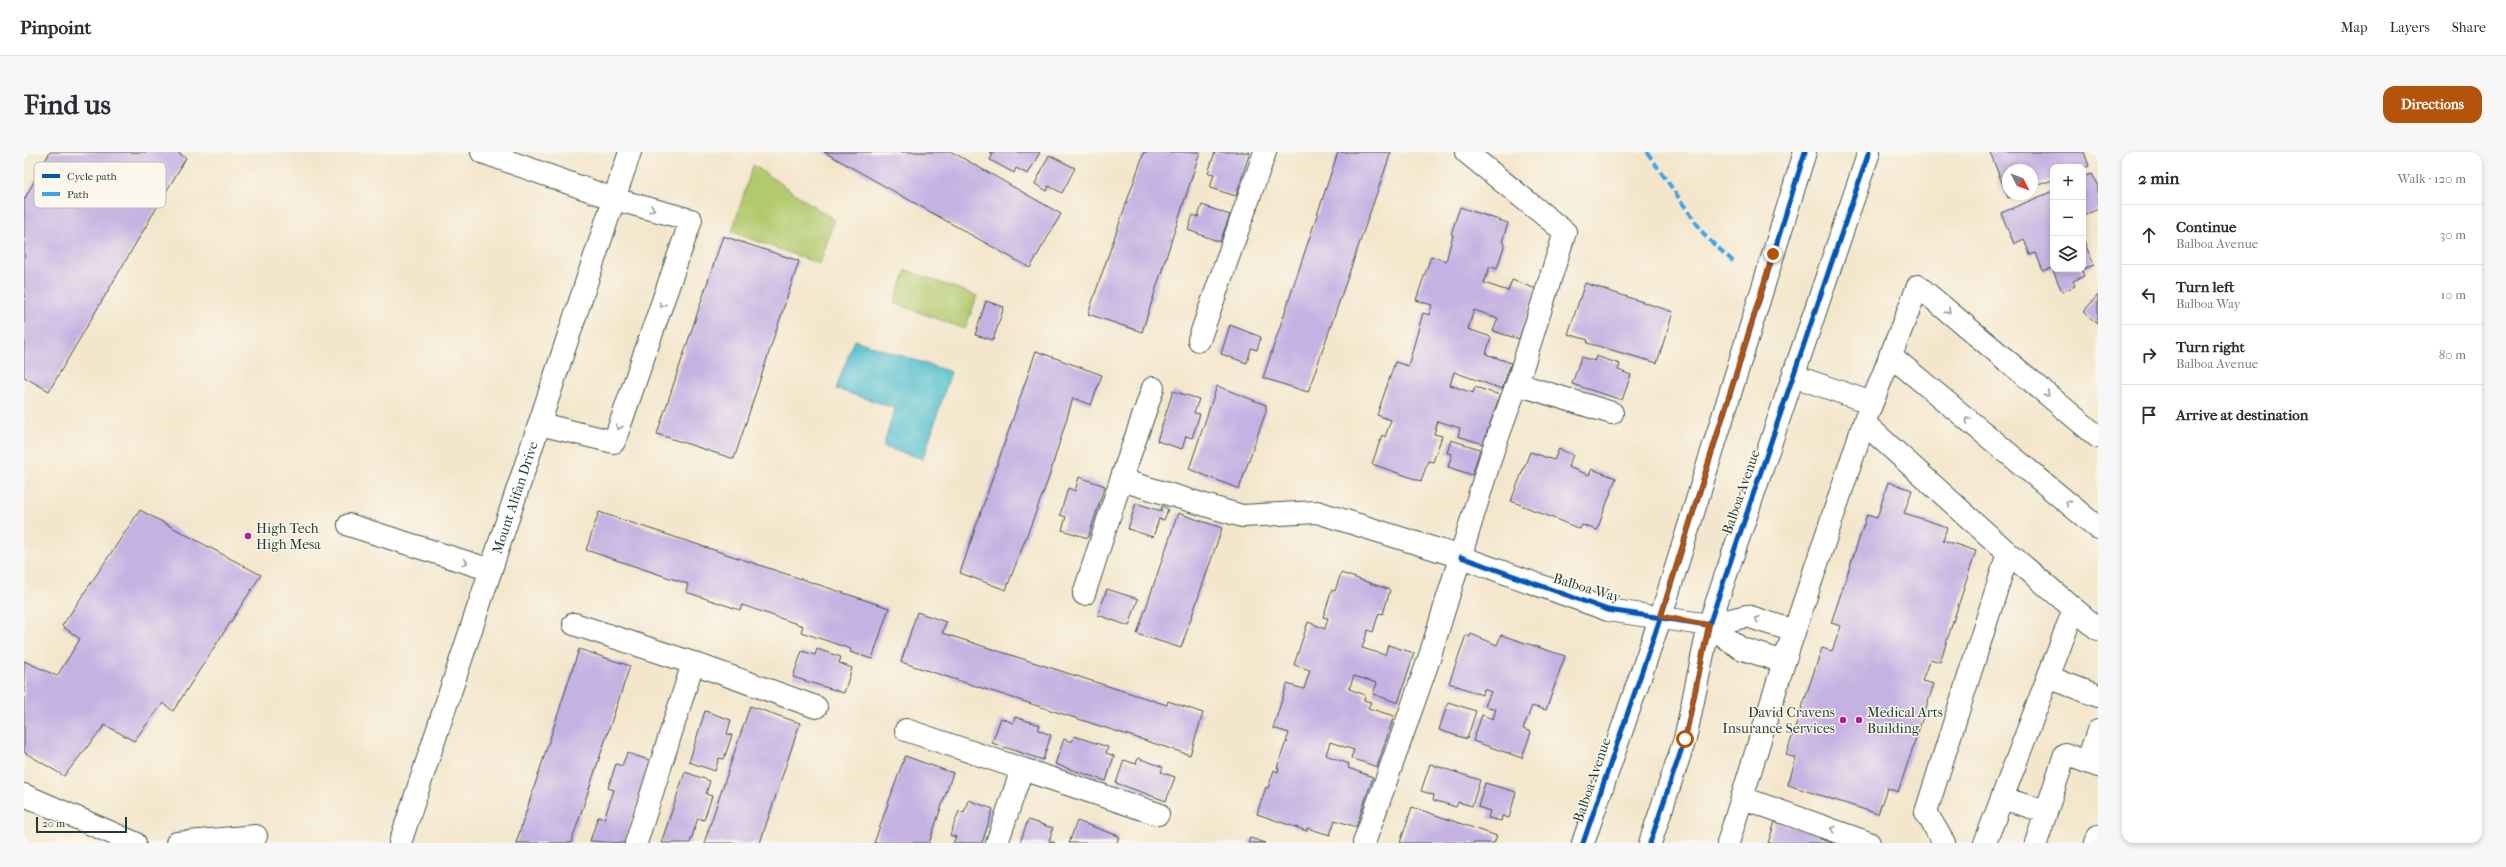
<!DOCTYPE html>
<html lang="en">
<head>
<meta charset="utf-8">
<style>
	body { margin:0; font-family:"IM FELL French Canon",serif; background:#f7f7f7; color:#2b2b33 }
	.controls { position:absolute; right:12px; top:12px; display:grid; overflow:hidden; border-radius:8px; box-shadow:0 2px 6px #0003 }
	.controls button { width:36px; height:36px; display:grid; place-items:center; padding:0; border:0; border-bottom:1px solid #e1e1e2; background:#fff; color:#2b2b33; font:20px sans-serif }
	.compass { position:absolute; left:1978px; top:12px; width:36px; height:36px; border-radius:50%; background:#fff; box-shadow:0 2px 6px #0003; rotate:132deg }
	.scale { position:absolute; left:12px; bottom:10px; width:91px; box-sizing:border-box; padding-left:4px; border:2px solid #1f3d34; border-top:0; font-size:11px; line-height:14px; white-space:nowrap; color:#1f3d34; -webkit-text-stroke:3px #fbf7ec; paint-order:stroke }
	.stop { position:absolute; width:12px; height:12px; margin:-9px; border:3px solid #b45309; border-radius:50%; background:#fff }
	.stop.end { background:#b45309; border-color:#fff; box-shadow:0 1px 4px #0008 }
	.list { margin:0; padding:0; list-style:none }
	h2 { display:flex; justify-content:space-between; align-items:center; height:52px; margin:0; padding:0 16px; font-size:17px }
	h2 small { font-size:13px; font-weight:400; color:#7c7c81 }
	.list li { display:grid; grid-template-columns:26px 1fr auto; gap:12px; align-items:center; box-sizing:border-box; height:60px; padding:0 16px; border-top:1px solid #e1e1e2 }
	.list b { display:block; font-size:15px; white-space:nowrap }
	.list p { margin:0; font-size:13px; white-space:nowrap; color:#7c7c81 }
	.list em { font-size:13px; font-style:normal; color:#7c7c81 }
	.icon { flex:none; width:22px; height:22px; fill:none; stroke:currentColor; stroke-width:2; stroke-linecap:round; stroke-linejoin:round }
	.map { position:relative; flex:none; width:2074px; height:691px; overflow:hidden; border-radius:12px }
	header { display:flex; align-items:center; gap:24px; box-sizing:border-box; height:56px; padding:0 20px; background:#fff; border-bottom:1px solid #e1e1e2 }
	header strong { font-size:19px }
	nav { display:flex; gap:22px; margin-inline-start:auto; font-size:14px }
	.intro { display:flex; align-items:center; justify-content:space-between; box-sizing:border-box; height:96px; padding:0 24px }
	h1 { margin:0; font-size:28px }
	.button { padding:10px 18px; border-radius:12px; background:#b45309; color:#fff; font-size:14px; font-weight:700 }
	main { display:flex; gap:24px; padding:0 24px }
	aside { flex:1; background:#fff; border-radius:12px; box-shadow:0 2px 6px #0003 }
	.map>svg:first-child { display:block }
	.green { fill:#b2c96d; stroke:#688350 }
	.water { fill:#53bfce; stroke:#397e81 }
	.building { fill:#c5b1e2 }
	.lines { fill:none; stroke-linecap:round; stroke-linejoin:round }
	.minor-casing { stroke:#3f564b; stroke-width:24 }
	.major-casing { stroke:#3f564b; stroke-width:24 }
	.minor { stroke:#fff; stroke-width:22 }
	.major { stroke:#fff; stroke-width:22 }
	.quiet { stroke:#3da4eb; stroke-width:4; stroke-dasharray:8 4; stroke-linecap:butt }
	.cycleway-casing { stroke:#fbf7ec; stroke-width:8 }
	.cycleway { stroke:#0057b8; stroke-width:5 }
	.oneway { stroke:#8f9e9a }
	.route { stroke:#b45309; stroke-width:5 }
	.poi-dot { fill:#b5179e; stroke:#fbf7ec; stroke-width:1.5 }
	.labels { text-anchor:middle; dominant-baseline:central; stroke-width:3; stroke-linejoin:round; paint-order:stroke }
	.street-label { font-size:14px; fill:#1f3d34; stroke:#fbf7ec }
	.poi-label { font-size:14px; fill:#1f3d34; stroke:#fbf7ec; text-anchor:start }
	.key { fill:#fbf7ec; stroke:#b9bfb5; stroke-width:1 }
	.key-label { font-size:11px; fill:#1f3d34 }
</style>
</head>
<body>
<header>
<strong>Pinpoint</strong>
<nav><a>Map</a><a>Layers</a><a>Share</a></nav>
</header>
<div class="intro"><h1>Find us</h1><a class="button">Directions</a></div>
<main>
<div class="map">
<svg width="2074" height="691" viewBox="0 0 2074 691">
	<rect width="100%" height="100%" fill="#fbf7ec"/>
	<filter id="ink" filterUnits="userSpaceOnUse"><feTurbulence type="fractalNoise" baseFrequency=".025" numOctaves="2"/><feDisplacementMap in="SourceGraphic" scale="8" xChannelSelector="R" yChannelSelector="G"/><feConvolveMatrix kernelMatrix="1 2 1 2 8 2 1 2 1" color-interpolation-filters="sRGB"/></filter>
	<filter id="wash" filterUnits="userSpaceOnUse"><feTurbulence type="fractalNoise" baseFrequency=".012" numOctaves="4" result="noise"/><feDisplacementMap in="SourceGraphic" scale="16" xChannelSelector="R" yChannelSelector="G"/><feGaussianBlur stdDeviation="0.9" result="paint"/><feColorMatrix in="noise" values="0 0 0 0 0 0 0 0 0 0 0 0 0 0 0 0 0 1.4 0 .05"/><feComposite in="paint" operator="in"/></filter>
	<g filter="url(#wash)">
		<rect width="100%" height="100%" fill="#f4e6cc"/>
		<path class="green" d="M729 13 810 68 796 112 708 80Z
			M882 118 953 144 941 177 870 151Z"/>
		<path class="water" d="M830 188 927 220 899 307 859 295 871 256 812 237Z"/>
		<g id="blocks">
			<path class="building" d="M26 0H153L162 6 25 239 0 225V48Z
				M800 0H928L1037 62 1006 116Z
				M966 0H1016L1004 22 992 16 990 21 966 8 969 2Z
				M1120 0H1176L1118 180 1064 162Z
				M1191 0H1226L1212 44 1186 36 1190 22 1184 21Z
				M1314 0H1367L1284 240 1239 226Z
				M1966 0H2060L2065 14 2059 16 2029 15V28L2008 35V18H1984V42H1994L1984 46Z
				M1025 3 1051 16 1038 41 1025 34 1023 39 1011 32Z
				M2067 22 2074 34V57L2059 64V25Z
				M2029 39V117H2057L2060 124 2049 129 2051 134 2038 140 2028 116 2019 119 2012 101 2006 103 2000 87 1990 92 1977 61Z
				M1178 53 1206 63 1196 90 1164 78 1169 63 1174 65Z
				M1436 55 1484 71 1478 90 1481 91 1473 117 1466 114 1460 131 1484 139 1488 128 1512 137 1495 187 1469 179 1474 166 1450 158 1444 177 1467 185 1462 202 1487 211 1478 237 1430 220 1426 233 1449 241 1451 235 1476 243 1459 292 1434 284 1436 276 1414 269 1410 282 1418 284 1409 310 1404 309 1397 329 1348 312 1358 283 1361 285 1367 268 1353 263 1371 210 1384 214 1399 161 1405 163 1408 153 1392 148 1407 104 1422 109 1429 83 1427 82Z
				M699 84 775 109 710 307 633 282Z
				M2059 87 2070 113 2059 117Z
				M1561 131 1649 160 1633 211 1563 191 1564 188 1544 182Z
				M2074 143V172L2059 160Z
				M962 149 980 155 969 188 951 183Z
				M1206 173 1237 185 1233 198 1227 196 1223 211 1197 202Z
				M1012 199 1078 223 1067 253 1049 246 1024 328 982 438 936 421Z
				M1572 204 1596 212 1594 218 1607 223 1598 248 1548 232 1557 205 1570 209Z
				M1193 234 1242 253V259L1215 337 1165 317Z
				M1149 239 1175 247 1170 261 1176 262 1168 286 1162 284 1158 297 1133 289Z
				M1427 288 1456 297 1448 323 1424 315 1428 302 1423 301Z
				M1535 297 1549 303 1544 315 1565 323 1568 317 1592 326 1573 378 1558 373 1556 377 1487 349 1506 300 1530 308Z
				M1055 325 1081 334 1064 386 1038 378 1042 365 1036 363 1044 336 1051 339Z
				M1864 330 1888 338 1880 361 1923 375 1919 388 1952 399 1916 510 1906 507 1898 529 1910 532 1874 640 1863 636 1854 662 1764 633 1772 606 1762 603 1798 496 1808 499 1817 474 1807 471 1843 363 1853 366Z
				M1112 351 1137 359 1138 354 1144 357 1140 368 1135 367 1129 385 1104 377Z
				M116 358 237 423 149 559 139 551 110 589 81 573 40 624 0 600V509L33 524 56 487 38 474Z
				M575 360 865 456 848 507 826 500 827 497 777 480 779 474 718 453 716 458 662 440 664 432 562 398Z
				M1154 361 1198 376 1157 496 1113 482Z
				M1317 421 1366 438 1359 462 1355 461 1349 480 1344 478 1338 496 1361 503 1364 493 1390 501 1374 551 1349 542 1353 531 1330 524 1325 537 1341 543 1340 548 1347 550 1344 556 1370 564 1353 615 1327 606 1330 598 1306 590 1302 603 1325 612 1324 616 1349 625 1332 675 1311 668 1306 683 1283 676V679L1233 662 1242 635 1244 636 1250 618 1254 620 1255 616H1253L1261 592 1264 590H1262L1265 581 1249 576 1263 532 1280 537 1286 518 1270 513 1284 470 1301 477 1304 466 1299 465 1308 438 1311 439Z
				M1083 437 1114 447 1105 474 1074 463Z
				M893 460 922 470 918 481 1143 553 1144 549 1179 561 1166 603 877 510Z
				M1447 482 1473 493 1477 483 1541 504 1522 558 1508 554 1499 577 1507 580 1498 606 1449 589 1458 563 1469 567 1472 557 1461 554 1467 540 1460 537 1458 543 1425 531 1442 483 1446 485Z
				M555 497 606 514 547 691H492Z
				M793 497 817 505 815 511 828 516 820 541 769 525 778 499 791 503Z
				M1424 550 1452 559 1443 587 1415 578Z
				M726 554 776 571 736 691H680Z
				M681 559 707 568 703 582 708 583 700 607 695 606 691 619 665 610Z
				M991 565 1016 573 1014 578 1027 583 1019 608 968 591 977 566 989 571Z
				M1050 584 1084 595 1082 601 1090 604 1082 629 1031 612 1040 587 1048 590Z
				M603 601 628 609 600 691 566 689 574 665 580 667 590 638 584 636 592 612 598 614Z
				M881 604 929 621 905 691H850Z
				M1114 606 1139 615 1137 620 1151 625 1142 649 1092 631 1100 608 1112 612Z
				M1406 612 1456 628 1448 654 1434 650 1432 655 1409 648 1410 643 1397 639Z
				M661 620 686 629 682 642 688 644 680 668 674 666 666 691H637Z
				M1461 631 1492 640 1485 666 1478 664 1477 669 1464 666 1466 659 1454 655Z
				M944 648 969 657 958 691H929L932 685 926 683 935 659 940 661Z
				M1388 655 1473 684 1470 691H1376Z
				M1004 668 1029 676 1025 689 1031 691H996Z
				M1053 669 1095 684 1093 691H1045Z
				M1751 670 1797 683 1796 687 1809 691H1744Z
				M1226 686 1242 691H1224Z"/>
		</g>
	</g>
	<g filter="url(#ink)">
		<use href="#blocks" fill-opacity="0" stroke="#3f564b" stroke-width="1"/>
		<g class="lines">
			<defs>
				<path id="minor" d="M1175 188 1241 0
					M1866 203 2074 376
					M1770 224 1848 251
					M1493 232 1588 261
					M1840 271 1984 401 2074 477
					M516 272 590 290 667 68 590 47 606 0
					M1097 328 1129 236
					M325 373 467 418
					M1060 442 1097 328 1218 364 1293 360 1437 405 1584 458 1685 473 1723 464 1770 479
					M550 472 669 511
					M1685 473 1716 496 1760 510
					M2024 525 2074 544
					M882 578 998 617
					M2063 610 2074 579
					M0 643 111 691
					M1719 646 1845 691
					M1978 646 2022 660
					M153 691 232 684
					M612 691 669 511 792 555
					M973 691 998 617 1134 662
					M1340 691 1405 507 1469 298 1493 232 1541 80 1442 0
					M1704 691 1760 510 1840 271 1894 134 2074 285
					M1920 691 1902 660 1984 401
					M1961 691 2050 457
					M2012 691 2041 602 2074 614
					M2072 691 2074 684"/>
				<g id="major">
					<path id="s1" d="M376 691 590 47 458 0"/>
					<path d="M1559 691 1637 464 1781 0"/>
					<path d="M1626 691 1661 587 1685 473 1845 0"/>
				</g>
			</defs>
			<use href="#minor" class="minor-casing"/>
			<use href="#major" class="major-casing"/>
			<use href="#minor" class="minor"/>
			<use href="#major" class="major"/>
			<path class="quiet" d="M1623 0 1682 85 1711 111"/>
			<defs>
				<path id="cycleway" d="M1437 405 1584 458 1685 473
					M1559 691 1637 464 1781 0
					M1626 691 1661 587 1685 473 1845 0"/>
			</defs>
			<use href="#cycleway" class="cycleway-casing"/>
			<use href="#cycleway" class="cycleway"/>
		</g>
		<defs><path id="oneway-chevron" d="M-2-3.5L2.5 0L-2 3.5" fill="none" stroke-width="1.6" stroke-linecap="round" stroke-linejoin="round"/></defs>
		<g class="oneway">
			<use href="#oneway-chevron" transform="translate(628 57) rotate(15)"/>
			<use href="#oneway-chevron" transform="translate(638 153) rotate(109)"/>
			<use href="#oneway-chevron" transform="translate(1924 159) rotate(40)"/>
			<use href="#oneway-chevron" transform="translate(2023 242) rotate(40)"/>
			<use href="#oneway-chevron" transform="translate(1944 268) rotate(-140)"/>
			<use href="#oneway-chevron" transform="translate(595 275) rotate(109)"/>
			<use href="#oneway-chevron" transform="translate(2044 351) rotate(-140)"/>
			<use href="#oneway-chevron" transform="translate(441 410) rotate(17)"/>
			<use href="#oneway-chevron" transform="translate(1733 467) rotate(-162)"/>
			<use href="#oneway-chevron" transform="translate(1809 677) rotate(-159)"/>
		</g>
	</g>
	<g class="lines" filter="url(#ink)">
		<path class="route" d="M1661 587 1685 473 1637 464 1749 102"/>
	</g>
	<g class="poi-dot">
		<circle cx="224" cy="384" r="4"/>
		<circle cx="1819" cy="568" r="4"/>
		<circle cx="1835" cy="568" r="4"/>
	</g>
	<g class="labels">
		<g class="street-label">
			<text transform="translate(1717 340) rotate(-71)">Balboa Avenue</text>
			<text stroke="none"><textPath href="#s1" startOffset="364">Mount Alifan Drive</textPath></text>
			<text transform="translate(1563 436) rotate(17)">Balboa Way</text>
			<text transform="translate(1568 628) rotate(-71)">Balboa Avenue</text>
		</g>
		<g class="poi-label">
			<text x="232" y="376">High Tech<tspan x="232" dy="16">High Mesa</tspan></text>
			<text x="1811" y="560" text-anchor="end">David Cravens<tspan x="1811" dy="16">Insurance Services</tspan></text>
			<text x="1843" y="560">Medical Arts<tspan x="1843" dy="16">Building</tspan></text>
		</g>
	</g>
	<rect x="10" y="10" width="132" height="46" rx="6" class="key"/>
	<rect x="18" y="22" width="18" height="4" fill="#0057b8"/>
	<rect x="18" y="40" width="18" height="4" fill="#3da4eb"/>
	<g class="key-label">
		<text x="43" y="28">Cycle path</text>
		<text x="43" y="46">Path</text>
	</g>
</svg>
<div class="controls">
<button>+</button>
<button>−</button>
<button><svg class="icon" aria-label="layers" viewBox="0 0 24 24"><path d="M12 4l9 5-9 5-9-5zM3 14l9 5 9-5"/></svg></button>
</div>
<svg class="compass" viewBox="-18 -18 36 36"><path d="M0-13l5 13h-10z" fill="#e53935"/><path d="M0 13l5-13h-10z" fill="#7c7c81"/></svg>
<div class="scale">20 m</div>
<div class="stop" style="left:1661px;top:587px"></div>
<div class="stop end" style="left:1749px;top:102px"></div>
</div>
<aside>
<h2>2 min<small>Walk · 120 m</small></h2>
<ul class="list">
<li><svg class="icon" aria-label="ahead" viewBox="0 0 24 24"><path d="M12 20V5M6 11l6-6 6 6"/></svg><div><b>Continue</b><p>Balboa Avenue</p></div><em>30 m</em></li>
<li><svg class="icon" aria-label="left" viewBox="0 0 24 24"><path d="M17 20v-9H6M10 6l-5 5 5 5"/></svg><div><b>Turn left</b><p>Balboa Way</p></div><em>10 m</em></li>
<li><svg class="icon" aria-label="right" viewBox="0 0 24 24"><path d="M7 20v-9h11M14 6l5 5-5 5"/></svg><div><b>Turn right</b><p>Balboa Avenue</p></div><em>80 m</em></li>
<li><svg class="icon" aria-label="arrive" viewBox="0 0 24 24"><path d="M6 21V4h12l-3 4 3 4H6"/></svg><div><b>Arrive at destination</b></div></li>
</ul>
</aside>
</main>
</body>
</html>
